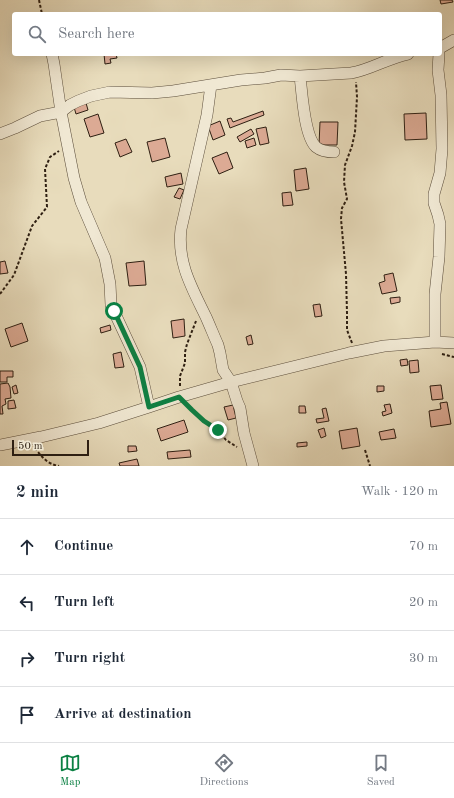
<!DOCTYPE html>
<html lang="en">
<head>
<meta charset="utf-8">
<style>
	body { margin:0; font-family:"Old Standard TT",serif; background:#f2f2f3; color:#1f2937 }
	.scale { position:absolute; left:12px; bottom:10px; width:77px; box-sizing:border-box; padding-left:4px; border:2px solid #2e1f12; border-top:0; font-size:11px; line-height:14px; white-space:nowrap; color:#2e1f12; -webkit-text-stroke:3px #f0e8d3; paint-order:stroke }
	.stop { position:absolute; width:12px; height:12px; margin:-9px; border:3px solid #0b8043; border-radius:50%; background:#fff }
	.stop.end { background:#0b8043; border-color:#fff; box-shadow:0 1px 4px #0008 }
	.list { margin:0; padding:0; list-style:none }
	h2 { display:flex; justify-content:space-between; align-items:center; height:52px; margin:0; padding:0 16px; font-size:17px }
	h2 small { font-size:13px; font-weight:400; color:#747a83 }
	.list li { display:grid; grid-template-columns:26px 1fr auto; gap:12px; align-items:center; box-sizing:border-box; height:56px; padding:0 16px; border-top:1px solid #e0e1e3 }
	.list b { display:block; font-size:15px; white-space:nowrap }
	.list em { font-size:13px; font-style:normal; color:#747a83 }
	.icon { flex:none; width:22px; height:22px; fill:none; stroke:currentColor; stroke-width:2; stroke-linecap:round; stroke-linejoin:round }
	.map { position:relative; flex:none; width:454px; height:466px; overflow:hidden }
	.search { position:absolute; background:#fff; box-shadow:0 4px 16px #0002; left:12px; right:12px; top:12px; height:44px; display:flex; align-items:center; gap:10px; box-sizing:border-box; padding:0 14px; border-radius:4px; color:#747a83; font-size:15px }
	.sheet { height:276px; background:#fff }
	nav { display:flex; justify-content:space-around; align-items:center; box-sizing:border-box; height:56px; border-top:1px solid #e0e1e3; background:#fff; font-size:11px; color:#747a83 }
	nav a { display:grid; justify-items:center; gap:2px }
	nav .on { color:#0b8043 }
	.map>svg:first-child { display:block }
	.building { fill:#dcaa94; stroke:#2e1f12 }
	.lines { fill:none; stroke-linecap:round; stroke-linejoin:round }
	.minor-casing { stroke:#5c4e3c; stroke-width:12 }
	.path { stroke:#2e1f12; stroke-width:2; stroke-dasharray:3 2; stroke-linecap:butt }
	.minor { stroke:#f0e8d3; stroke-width:11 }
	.route { stroke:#0b8043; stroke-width:5 }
</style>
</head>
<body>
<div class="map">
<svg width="454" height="466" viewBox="0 0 454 466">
	<rect width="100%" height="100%" fill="#e8dcbc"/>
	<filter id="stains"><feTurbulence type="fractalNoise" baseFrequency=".005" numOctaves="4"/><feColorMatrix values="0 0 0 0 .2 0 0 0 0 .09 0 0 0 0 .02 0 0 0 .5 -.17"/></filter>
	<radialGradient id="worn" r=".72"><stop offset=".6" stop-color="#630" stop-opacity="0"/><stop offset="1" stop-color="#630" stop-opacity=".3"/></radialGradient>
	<path class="building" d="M440 0H452L453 2 441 4Z
		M104 54H116L117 58 110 59 111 63 105 64Z
		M86 103 88 110 76 114 74 107Z
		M263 111 264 115 230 128 227 119 231 118 233 122Z
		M426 113 427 139 405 140 404 114Z
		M98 114 104 133 90 137 84 119Z
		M220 121 225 135 213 140 208 126Z
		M320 122H338L337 145H319Z
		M266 127 269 143 260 145 256 129Z
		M251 129 254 134 240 142 237 137Z
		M165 138 170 157 152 162 147 142Z
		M254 138 256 145 247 148 245 141Z
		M126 139 132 152 120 157 115 143Z
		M227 152 233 168 219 174 212 158Z
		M306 168 309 189 296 191 294 170Z
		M181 173 183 184 167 187 165 177Z
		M179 188 184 190 180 199 174 197Z
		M291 192 293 205 283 206 282 193Z
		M5 261 8 273 0 274V262Z
		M144 261 146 285 129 286 126 263Z
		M393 273 397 291 382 294 379 283 385 281 384 275Z
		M400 297V302L391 304 390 298Z
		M320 304 322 316 315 317 313 305Z
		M184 319 185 336 173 338 171 321Z
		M22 323 28 341 11 347 5 329Z
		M110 325 111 330 101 333 100 328Z
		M251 335 253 344 248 345 246 337Z
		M121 352 124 367 115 368 113 354Z
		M407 359 408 365 401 366 400 360Z
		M418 360 419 372 410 373 409 361Z
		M0 371H13V377H7V382H0Z
		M8 383 10 387 11 398 5 399 6 404 2 406 3 414H0V384Z
		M16 385 18 393 14 394 12 387Z
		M441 385 443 399 432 400 430 386Z
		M377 386H384V391L377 392Z
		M14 400 16 408 8 409V401Z
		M447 402 451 424 431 427 429 411 441 409 440 403Z
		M390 404 392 413 383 416 382 412 386 411 384 405Z
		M233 405 236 418 228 420 224 407Z
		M299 406H305L306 413H299Z
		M326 408 329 421 317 423 316 419 324 418 322 409Z
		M184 420 188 432 161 441 157 429Z
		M324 428 326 436 321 438 318 430Z
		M357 428 360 446 342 449 339 431Z
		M394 429 396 438 381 440 379 432Z
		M307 442V446L297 447V443Z
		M128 446H136L137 451 128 452Z
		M190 450 191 457 168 459 167 452Z
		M137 459 139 466H120L119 463Z"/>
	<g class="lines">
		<defs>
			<path id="minor" d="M440 48 454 40
				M52 54 54 64 61 112 74 178 81 202 105 258 110 284 111 305 140 367 149 407
				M300 76C302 92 304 136 316 147 321 151 328 152 334 152
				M211 85 207 115 181 229C177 263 192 288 206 317 210 326 214 336 218 345L220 353 223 370 231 382 237 401 240 408 244 433 253 466
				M0 134 15 128 40 116 61 112 70 105 78 101 91 96 110 92 152 93 173 91 241 80 265 78 281 75 300 76 351 73C370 70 388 58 408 54
				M435 342V294L439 257 440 224 438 215 434 203V194L440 173 442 149 441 95 438 70 439 54
				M0 445 41 437 99 423 149 407 179 397 231 382 349 353 384 346 435 342 454 343"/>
		</defs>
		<use href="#minor" class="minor-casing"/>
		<path class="path" d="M39 0 42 14
			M0 294 14 275 32 226 47 207 45 169 50 157 59 151
			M352 343 347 330V313L346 274 341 219 342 208 347 199 344 182 345 165 352 146 355 132 357 97 356 82
			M442 354 454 357
			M180 386V376L185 363V352L187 344 196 321
			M187 405 204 421 218 430 226 440 237 447
			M35 448C42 457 47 464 59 466
			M365 450 370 466"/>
		<use href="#minor" class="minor"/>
	</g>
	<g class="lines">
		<path class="route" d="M114 311 140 367 149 407 179 397 192 410 204 421 218 430"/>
	</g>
	<rect width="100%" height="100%" filter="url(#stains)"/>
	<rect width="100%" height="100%" fill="url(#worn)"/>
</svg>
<div class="scale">50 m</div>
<div class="stop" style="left:114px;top:311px"></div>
<div class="stop end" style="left:218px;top:430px"></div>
<div class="search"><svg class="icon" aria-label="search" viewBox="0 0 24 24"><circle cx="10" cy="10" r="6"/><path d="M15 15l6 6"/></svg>Search here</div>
</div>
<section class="sheet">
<h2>2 min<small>Walk · 120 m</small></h2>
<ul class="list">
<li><svg class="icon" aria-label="ahead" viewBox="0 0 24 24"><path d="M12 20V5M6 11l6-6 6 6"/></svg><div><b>Continue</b></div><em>70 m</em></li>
<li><svg class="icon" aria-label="left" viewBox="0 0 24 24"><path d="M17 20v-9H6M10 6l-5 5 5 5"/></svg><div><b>Turn left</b></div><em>20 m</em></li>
<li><svg class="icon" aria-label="right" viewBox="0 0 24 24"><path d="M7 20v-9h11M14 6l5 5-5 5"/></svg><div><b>Turn right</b></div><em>30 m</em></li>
<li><svg class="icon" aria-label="arrive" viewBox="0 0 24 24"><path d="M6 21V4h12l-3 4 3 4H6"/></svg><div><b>Arrive at destination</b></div></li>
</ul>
</section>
<nav>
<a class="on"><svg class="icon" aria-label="map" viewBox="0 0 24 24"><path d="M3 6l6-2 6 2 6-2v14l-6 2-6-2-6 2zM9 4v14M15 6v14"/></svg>Map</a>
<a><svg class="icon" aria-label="directions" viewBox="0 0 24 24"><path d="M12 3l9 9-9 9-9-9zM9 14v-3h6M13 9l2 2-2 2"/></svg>Directions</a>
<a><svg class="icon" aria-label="saved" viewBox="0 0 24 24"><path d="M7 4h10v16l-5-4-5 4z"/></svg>Saved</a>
</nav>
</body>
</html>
